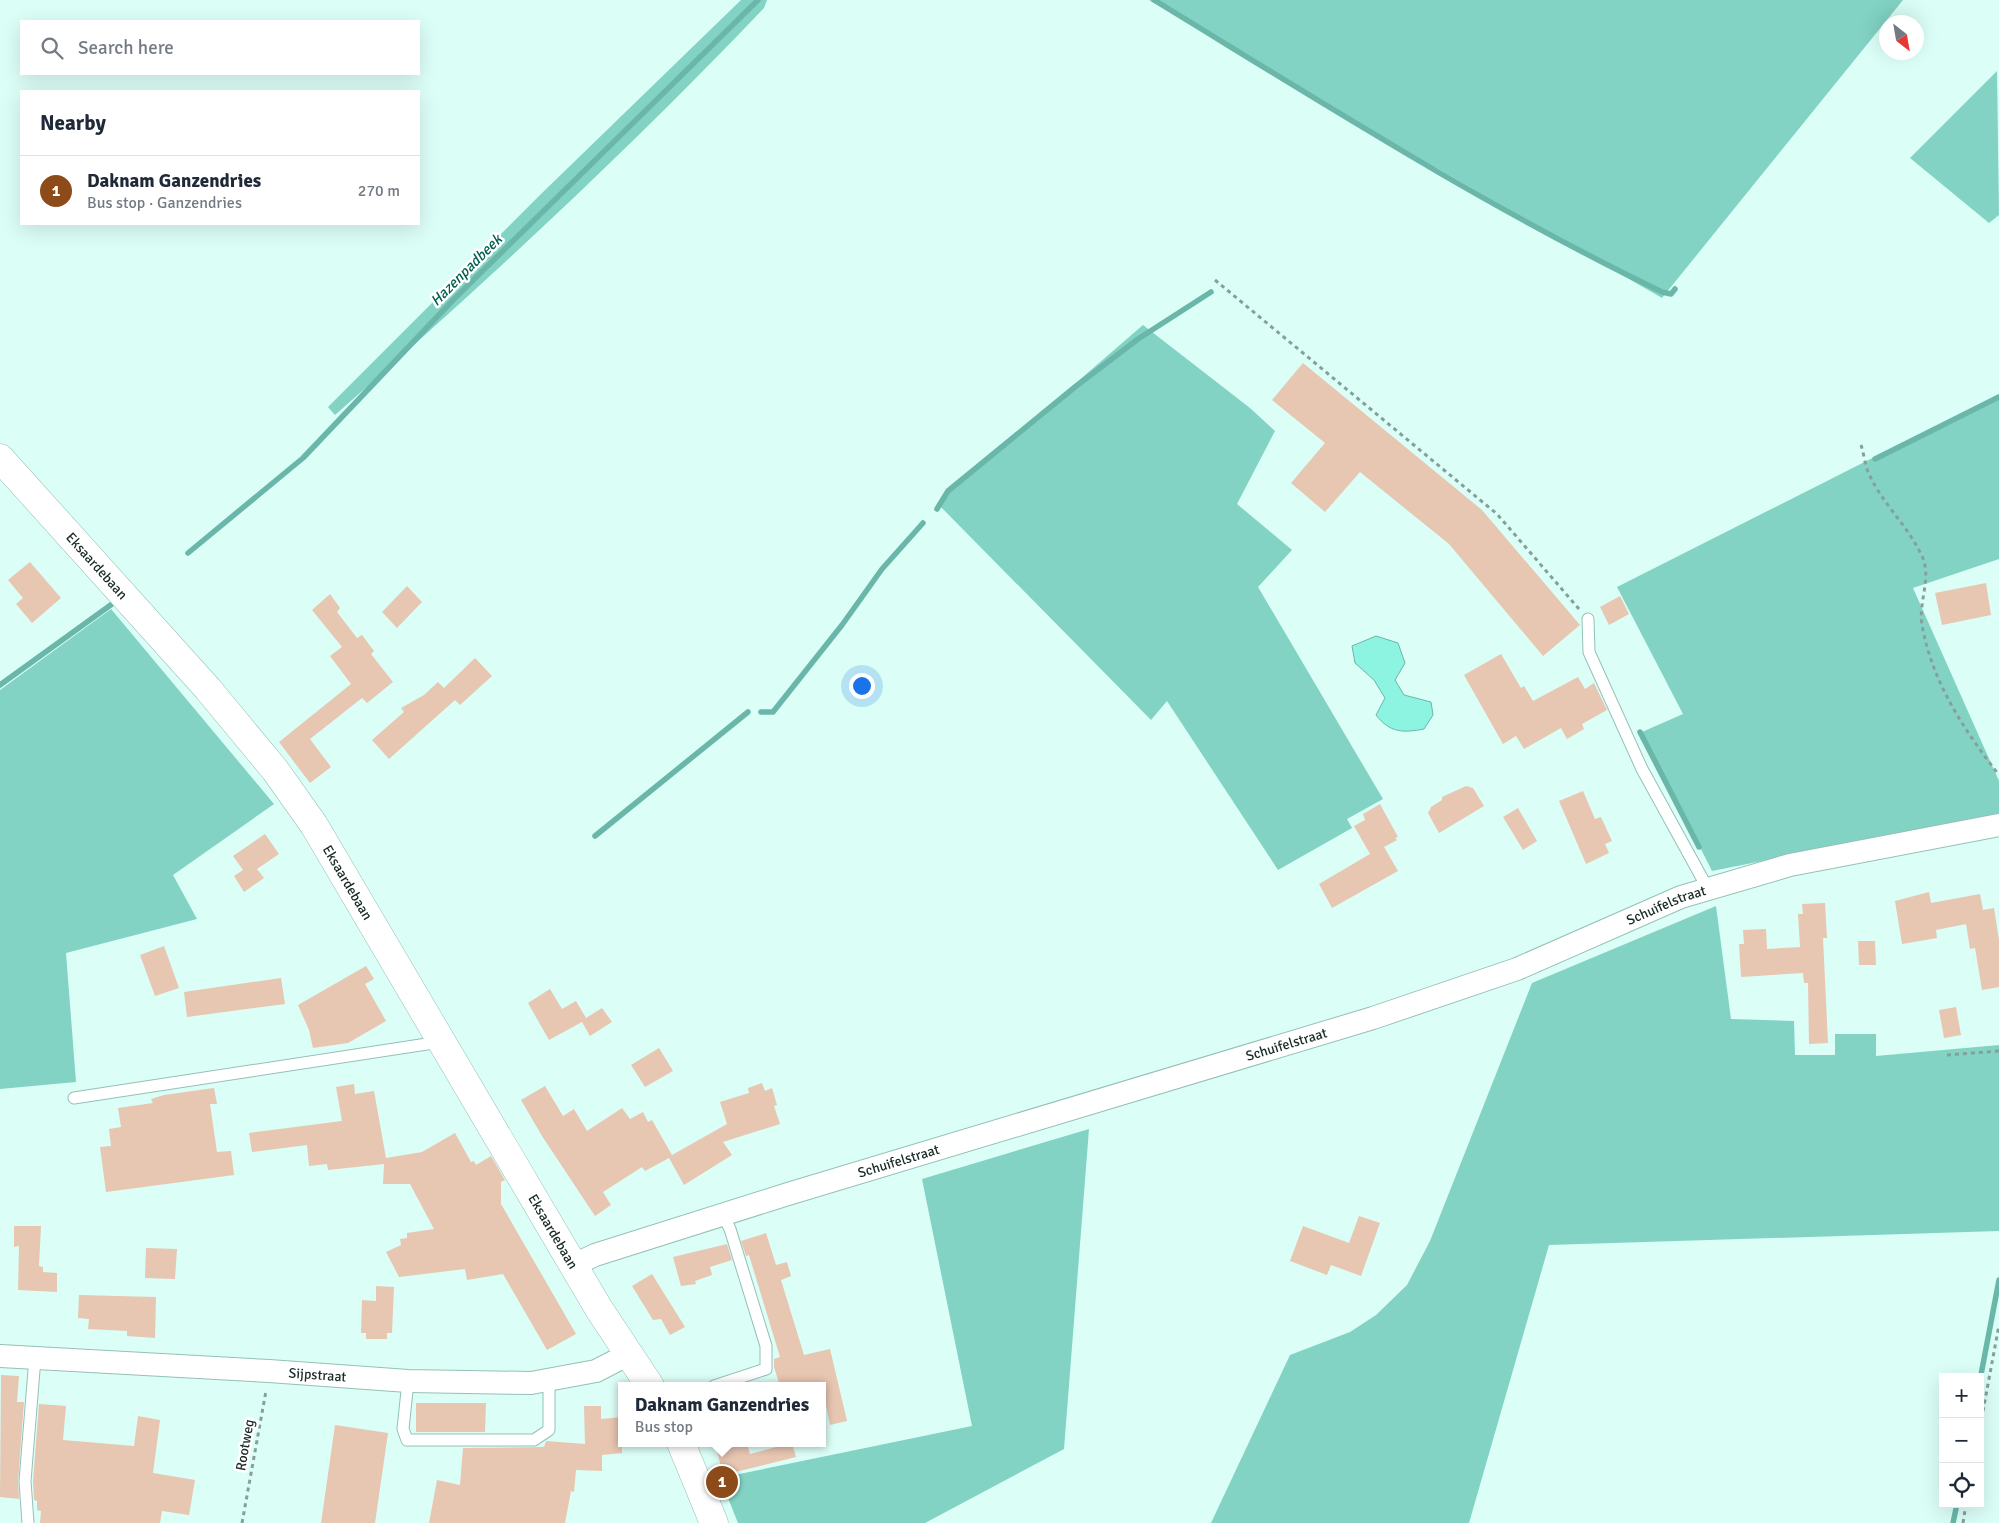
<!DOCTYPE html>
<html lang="en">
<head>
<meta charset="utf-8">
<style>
	body { margin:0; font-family:Signika,sans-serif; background:#f2f2f3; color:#1f2937 }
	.controls { position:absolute; right:15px; bottom:15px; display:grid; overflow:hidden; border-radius:0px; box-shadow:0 5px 20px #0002 }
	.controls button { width:45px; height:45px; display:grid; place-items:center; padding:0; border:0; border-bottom:1px solid #e0e1e3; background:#fff; color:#1f2937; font:25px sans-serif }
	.compass { position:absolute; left:1879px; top:15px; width:45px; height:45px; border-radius:50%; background:#fff; box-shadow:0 5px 20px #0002; rotate:149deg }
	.you { position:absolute; left:861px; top:685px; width:18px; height:18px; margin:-12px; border:4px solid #fff; border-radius:50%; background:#1a73e8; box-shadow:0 0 0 8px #1a73e833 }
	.badge { display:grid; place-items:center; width:32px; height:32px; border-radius:50%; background:#8d4b1a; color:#fff; font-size:16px; font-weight:700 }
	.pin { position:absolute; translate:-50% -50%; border:2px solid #fff; box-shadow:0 1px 5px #0006 }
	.popup { position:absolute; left:618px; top:1382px; width:208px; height:65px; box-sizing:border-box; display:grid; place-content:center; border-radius:0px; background:#fff; filter:drop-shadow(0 1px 4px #0005); font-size:16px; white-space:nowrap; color:#747a83 }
	.popup b { font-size:19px; color:#1f2937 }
	.popup::after { content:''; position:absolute; left:50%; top:100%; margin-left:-10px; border:10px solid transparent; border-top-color:#fff }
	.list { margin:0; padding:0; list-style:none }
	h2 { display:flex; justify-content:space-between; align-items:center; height:65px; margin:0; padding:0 20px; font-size:21px }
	h2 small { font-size:16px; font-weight:400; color:#747a83 }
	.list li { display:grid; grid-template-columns:32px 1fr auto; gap:15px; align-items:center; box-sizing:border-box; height:70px; padding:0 20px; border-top:1px solid #e0e1e3 }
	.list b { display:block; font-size:19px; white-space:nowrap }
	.list p { margin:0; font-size:16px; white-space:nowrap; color:#747a83 }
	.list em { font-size:16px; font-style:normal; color:#747a83 }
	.icon { flex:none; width:28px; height:28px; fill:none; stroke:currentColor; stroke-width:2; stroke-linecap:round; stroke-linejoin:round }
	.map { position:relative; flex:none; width:1999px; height:1523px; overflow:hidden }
	.search { position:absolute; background:#fff; box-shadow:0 5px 20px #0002; left:20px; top:20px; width:400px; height:55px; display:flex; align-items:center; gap:12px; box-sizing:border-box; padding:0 18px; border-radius:0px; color:#747a83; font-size:19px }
	.panel { position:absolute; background:#fff; box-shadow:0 5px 20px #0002; left:20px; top:90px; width:400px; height:135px; border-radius:0px }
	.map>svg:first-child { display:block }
	.green { fill:#82d3c4 }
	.water { fill:#8df4e2; stroke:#6ab7aa }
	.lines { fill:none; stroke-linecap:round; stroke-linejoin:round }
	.stream { stroke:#6ab7aa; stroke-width:5.5 }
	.building { fill:#e7c6b2 }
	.lane-casing { stroke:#95c0b7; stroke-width:13 }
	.street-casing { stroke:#95c0b7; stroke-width:24 }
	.secondary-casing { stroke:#95c0b7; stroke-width:29 }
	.path { stroke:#85a09b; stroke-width:3; stroke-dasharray:4 4; stroke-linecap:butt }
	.lane { stroke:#fff; stroke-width:11 }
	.street { stroke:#fff; stroke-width:22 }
	.secondary { stroke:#fff; stroke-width:28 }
	.labels { text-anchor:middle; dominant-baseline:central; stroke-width:5; stroke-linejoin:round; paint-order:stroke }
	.street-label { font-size:14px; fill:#192a27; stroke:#fff }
	.water-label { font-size:15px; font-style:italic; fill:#005e53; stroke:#fff }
</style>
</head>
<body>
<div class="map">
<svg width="1999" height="1523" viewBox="0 0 1999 1523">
	<rect width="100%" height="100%" fill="#dbfef7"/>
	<path class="green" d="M741 0H767L764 8C628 151 483 285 335 415L328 407 540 195Z
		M1149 0H1903L1662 298 1279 77Z
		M1997 71 1999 215 1989 223 1910 158Z
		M1143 325 1250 408 1275 431 1237 504 1292 550 1258 587 1383 799 1347 819 1352 828 1278 870 1167 701 1151 720 937 503Z
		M1999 394V559L1913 588 1999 781V814L1712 871 1642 732 1683 714 1617 587Z
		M111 609 274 804 173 875 197 919 66 953 76 1082 0 1089V690Z
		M1716 906 1731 1019 1794 1021 1795 1055H1835V1034H1876V1056L1999 1045V1231L1549 1245 1469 1523H1211L1290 1355 1350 1332 1376 1315 1407 1285 1430 1241 1532 983Z
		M1089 1129 1064 1449 925 1523H738L720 1478 972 1426 922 1179Z"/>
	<path class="water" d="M1376 636 1398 643 1405 663 1395 680 1404 695 1431 702 1433 715 1424 729C1403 733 1390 733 1376 715L1385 698 1374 680 1355 663 1352 646Z"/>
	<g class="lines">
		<path class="stream" d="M1154 0C1321 102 1486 207 1662 292L1671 294 1675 289
			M1875 459 1999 397
			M937 509 948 491 1075 387 1138 339 1211 292
			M188 553 303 458 454 299 758 0
			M0 685 112 604
			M761 712H773L842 625 882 569 923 523
			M1640 732 1699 847
			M595 836 748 712
			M1980 1380 1999 1280
			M1953 1523 1957 1504"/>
	</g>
	<path class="building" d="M1303 363 1482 510 1580 625 1543 656 1449 544 1360 472 1325 512 1291 483 1325 443 1272 400Z
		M30 562 61 598 32 623 16 604 23 598 8 580Z
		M1986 583 1991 615 1942 625 1935 593Z
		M407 586 422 602 397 628 382 612Z
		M330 594 340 608 337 612 357 638 362 635 374 651 371 654 393 682 367 703 362 698 310 739 331 767 310 783 279 742 351 684 330 656 342 647 312 610Z
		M1620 596 1629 614 1609 625 1600 607Z
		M1501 654 1521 688 1524 686 1533 701 1578 677 1585 689 1594 683 1607 710 1582 724 1584 729 1567 739 1561 728 1524 749 1516 736 1503 744 1464 675Z
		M475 658 492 676 460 705 455 700 389 759 372 740 404 712 401 708 424 695 438 682 444 688Z
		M1466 786 1473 788 1484 806 1439 833 1428 813 1431 807 1442 800V797Z
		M1583 791 1595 819 1601 817 1612 841 1605 844 1609 853 1586 864 1559 801Z
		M1380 804 1398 837 1395 838 1397 840 1384 847 1398 871 1332 908 1319 884 1370 854 1354 826 1365 820 1363 814Z
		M1518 808 1537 841 1523 850 1503 817Z
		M265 834 279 854 257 869 264 878 244 892 234 876 243 870 233 856Z
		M1929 892 1931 903 1980 894 1983 910 1994 908 1999 940V987L1982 990 1975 948 1970 949 1966 924 1936 930 1937 938 1902 944 1895 901Z
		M1825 903 1827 938H1823L1828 1043 1809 1044 1808 983H1804L1803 973 1741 977 1739 944H1744L1743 930 1766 929 1767 949 1800 947 1798 914H1803L1802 904Z
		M1858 941H1875L1876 965H1859Z
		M164 946 179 988 155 996 140 955Z
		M366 966 374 979 365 984 386 1021 348 1043 313 1048 309 1030 298 1005Z
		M281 978 285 1004 187 1017 184 992Z
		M550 989 562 1009 576 1001 586 1018 602 1008 612 1022 590 1036 582 1022 549 1040 528 1003Z
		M1956 1007 1961 1035 1944 1038 1939 1010Z
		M659 1048 673 1071 645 1087 631 1065Z
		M762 1083 765 1091 772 1088 777 1105 774 1106 780 1124 723 1142 732 1155 684 1185 669 1158 645 1171 642 1167 603 1192 611 1205 595 1216 542 1136 521 1100 545 1086 563 1116 574 1109 587 1131 622 1108 630 1119 643 1112 648 1122 652 1120 672 1155 727 1124 720 1102 749 1093 748 1088Z
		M354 1084 355 1094 374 1091 386 1158 422 1152 455 1133 471 1162 474 1161 476 1165 491 1156 505 1180 501 1182V1204L576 1334 547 1350 503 1274 467 1280 465 1269 399 1277 386 1252 401 1245 400 1239 407 1238V1233L434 1229 410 1184H383L384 1164 328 1170 327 1164 309 1166 307 1145 252 1152 249 1133 342 1121 336 1087Z
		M214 1088 217 1104H210L217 1152 231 1151 234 1175 106 1192 100 1147 111 1146 109 1129 121 1127 118 1108 153 1103 151 1099 164 1095Z
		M1359 1216 1380 1223 1361 1276 1331 1265 1327 1275 1290 1261 1303 1226 1349 1243Z
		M14 1226H41L39 1266 43 1267V1272L57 1273V1292L18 1290 19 1246 14 1247Z
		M766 1233 776 1265 787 1262 791 1276 781 1280 804 1355 830 1349 847 1421 830 1425 822 1386H780L774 1367V1359L780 1357 749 1255 746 1256 741 1241Z
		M727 1244 732 1260 710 1267 712 1275 695 1281 696 1284 681 1286 673 1257Z
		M146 1248 177 1249 175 1279 145 1278Z
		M652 1274 685 1327 670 1335 661 1319 653 1320 632 1286Z
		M376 1286 394 1287 392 1333H387V1339H366V1333H361L362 1300 376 1301Z
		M79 1295 156 1297 155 1338 127 1336V1331L88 1329 89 1319 78 1318Z
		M1 1375 19 1376 17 1402H24L18 1481 19 1499 0 1497Z
		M416 1403H486L485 1432H416Z
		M39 1404 66 1406 63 1440 134 1446 138 1416 160 1420 153 1473 195 1480 189 1515 162 1511 160 1523H40L41 1511 37 1510V1501L34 1500 33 1481Z
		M584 1406H601V1419L622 1417V1453L602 1455V1471L576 1470 574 1492 571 1491 565 1523H429L437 1480 460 1485 463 1448 544 1447 546 1441 585 1444Z
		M335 1425 388 1433 375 1523H321Z
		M792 1443 796 1457 723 1475 717 1451 747 1444 750 1454Z"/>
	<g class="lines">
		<defs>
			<path id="lane" d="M1588 619 1589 652 1642 769 1708 889
				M74 1098 440 1042
				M408 1381 403 1429 407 1440H534L549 1430V1379
				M714 1386 766 1369V1346L730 1229 723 1215
				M28 1523 25 1481 35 1358"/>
			<g id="street">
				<path id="s1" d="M574 1265 595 1255 788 1194 1373 1018 1517 969 1681 897 1790 865 1999 825"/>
				<path id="s2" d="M0 1356 269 1371 408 1381 531 1383 596 1371 629 1354"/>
			</g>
			<g id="secondary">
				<path id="s3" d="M0 458 208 689 275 770 314 825 599 1309 650 1386"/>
				<path d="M681 1443 714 1523"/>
			</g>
		</defs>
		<use href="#lane" class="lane-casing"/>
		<use href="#street" class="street-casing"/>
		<use href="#secondary" class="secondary-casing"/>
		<path class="path" d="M1215 280 1497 514 1579 609
			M1861 445C1864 454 1865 466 1869 474 1882 503 1907 525 1921 554 1933 577 1918 601 1922 625 1932 682 1964 730 1999 775
			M1947 1055 1999 1051
			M1980 1427 1999 1325
			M242 1523 266 1391
			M1963 1523 1966 1504"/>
		<use href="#lane" class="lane"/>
		<use href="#street" class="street"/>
		<use href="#secondary" class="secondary"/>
	</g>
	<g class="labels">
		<g class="street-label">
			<text stroke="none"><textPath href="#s3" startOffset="145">Eksaardebaan</textPath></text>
			<text stroke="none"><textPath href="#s3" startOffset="550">Eksaardebaan</textPath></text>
			<text stroke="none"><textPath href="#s1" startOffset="1151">Schuifelstraat</textPath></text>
			<text stroke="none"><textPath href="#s1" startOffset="746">Schuifelstraat</textPath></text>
			<text stroke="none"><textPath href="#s1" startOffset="341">Schuifelstraat</textPath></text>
			<text stroke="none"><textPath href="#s3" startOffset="955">Eksaardebaan</textPath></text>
			<text stroke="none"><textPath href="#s2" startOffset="318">Sijpstraat</textPath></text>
			<text transform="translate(245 1445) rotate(-80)">Rootweg</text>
		</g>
		<g class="water-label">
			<text transform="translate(466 270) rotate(-45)">Hazenpadbeek</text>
		</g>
	</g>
</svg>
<div class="controls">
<button>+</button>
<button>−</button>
<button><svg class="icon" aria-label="locate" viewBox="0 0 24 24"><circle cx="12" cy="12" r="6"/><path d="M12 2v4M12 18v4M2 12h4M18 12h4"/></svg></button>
</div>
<svg class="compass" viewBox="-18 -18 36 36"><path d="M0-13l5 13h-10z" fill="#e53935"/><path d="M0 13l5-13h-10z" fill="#747a83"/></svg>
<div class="you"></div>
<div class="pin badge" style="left:722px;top:1482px">1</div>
<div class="popup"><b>Daknam Ganzendries</b>Bus stop</div>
<div class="search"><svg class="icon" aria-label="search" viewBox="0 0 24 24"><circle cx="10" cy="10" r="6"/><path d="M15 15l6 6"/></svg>Search here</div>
<section class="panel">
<h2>Nearby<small></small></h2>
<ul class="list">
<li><span class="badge">1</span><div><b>Daknam Ganzendries</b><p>Bus stop · Ganzendries</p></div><em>270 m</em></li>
</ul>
</section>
</div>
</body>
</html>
